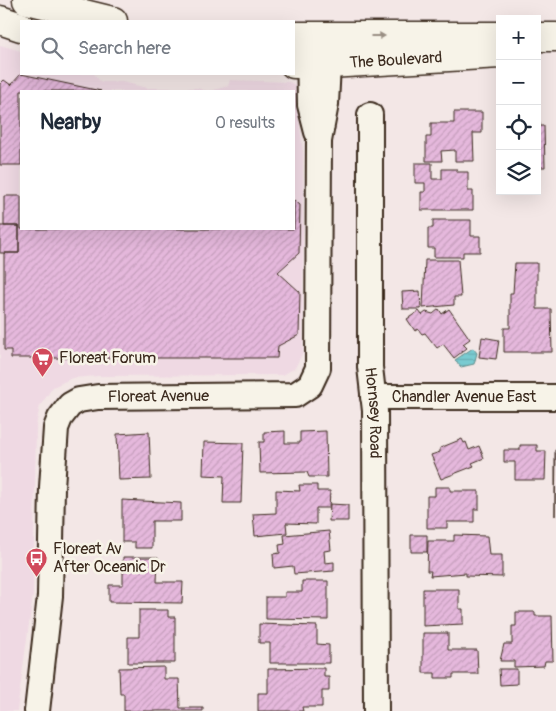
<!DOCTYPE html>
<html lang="en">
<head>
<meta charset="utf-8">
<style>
	body { margin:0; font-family:Pangolin,sans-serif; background:#f6f6f7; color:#1f2937 }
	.controls { position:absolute; right:15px; top:15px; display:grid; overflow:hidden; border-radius:0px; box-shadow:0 5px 20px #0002 }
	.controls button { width:45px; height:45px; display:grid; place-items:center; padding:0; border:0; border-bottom:1px solid #e0e1e3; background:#fff; color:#1f2937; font:25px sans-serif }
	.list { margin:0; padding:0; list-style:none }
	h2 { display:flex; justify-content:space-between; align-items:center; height:65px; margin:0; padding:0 20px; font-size:21px }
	h2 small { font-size:16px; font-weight:400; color:#747a83 }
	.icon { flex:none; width:28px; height:28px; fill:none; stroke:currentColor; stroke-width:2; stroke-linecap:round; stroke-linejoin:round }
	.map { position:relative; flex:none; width:556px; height:711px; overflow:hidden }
	.search { position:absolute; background:#fff; box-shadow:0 5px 20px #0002; left:20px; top:20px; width:275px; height:55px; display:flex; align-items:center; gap:12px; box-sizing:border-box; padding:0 18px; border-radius:0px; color:#747a83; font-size:19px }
	.panel { position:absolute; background:#fff; box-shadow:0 5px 20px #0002; left:20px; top:90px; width:275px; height:140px; border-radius:0px }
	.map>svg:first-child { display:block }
	.built { fill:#efd9e3 }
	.water { fill:url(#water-rules); stroke:#608b89 }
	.building { fill:url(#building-hatch); stroke:#3b2a1e }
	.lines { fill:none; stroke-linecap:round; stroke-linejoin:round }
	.minor-casing { stroke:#3b2a1e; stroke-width:28 }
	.major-casing { stroke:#3b2a1e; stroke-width:31 }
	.minor { stroke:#f7f3e8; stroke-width:24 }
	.major { stroke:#f7f3e8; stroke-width:28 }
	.oneway { fill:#998e83 }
	.labels { text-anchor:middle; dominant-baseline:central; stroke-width:5; stroke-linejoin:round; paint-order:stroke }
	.street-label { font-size:16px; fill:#3b2a1e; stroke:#f7f3e8 }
	.poi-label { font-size:16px; fill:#3b2a1e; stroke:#f7f3e8; text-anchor:start }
</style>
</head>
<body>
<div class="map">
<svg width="556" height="711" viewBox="0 0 556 711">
	<defs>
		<pattern id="water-rules" width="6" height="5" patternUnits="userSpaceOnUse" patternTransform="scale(1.25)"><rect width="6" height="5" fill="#79cbd1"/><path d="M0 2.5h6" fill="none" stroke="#6aaeb3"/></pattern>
		<pattern id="building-hatch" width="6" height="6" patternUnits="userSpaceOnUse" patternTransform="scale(1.25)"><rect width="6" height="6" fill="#e5b8dc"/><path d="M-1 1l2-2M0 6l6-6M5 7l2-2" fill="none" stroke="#c59ebc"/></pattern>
	</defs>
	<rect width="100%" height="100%" fill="#f3e7e6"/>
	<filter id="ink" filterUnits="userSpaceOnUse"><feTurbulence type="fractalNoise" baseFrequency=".02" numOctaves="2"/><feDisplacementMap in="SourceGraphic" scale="10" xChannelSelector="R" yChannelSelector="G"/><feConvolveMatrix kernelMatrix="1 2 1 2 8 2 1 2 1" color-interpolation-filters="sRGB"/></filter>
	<g filter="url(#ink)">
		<path class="built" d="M0 45 21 51V74H94L101 82H122L148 88H197L207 91H21V229H294V91H210L228 86 230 80 289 82 295 85 303 152V352L295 368 283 375 98 376 72 378 53 387 40 406 36 426 33 595 17 711H0Z"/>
		<path class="water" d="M473 348 477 353 474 364 461 367 455 360Z"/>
		<path class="building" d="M21 74 101 91H21V165H0V84L4 80 11 85Z
			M454 112H482V133H473L474 161H455V150L441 151 442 161H426V137H431V123H454Z
			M537 122H540V126H544L545 167H537Z
			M415 163H432V179H442V169H457V172H468V191H473V210H421V192H425V183H415Z
			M4 196H21V229H294V200L300 205 299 253 278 272 300 292 299 335 278 346 277 358H11V350H4V253H19V226H4Z
			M433 220H471V236H480V252H463V257H434V248H428V228H433Z
			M0 226H19V253H0Z
			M425 260H458L461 297H454V305L423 308Z
			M515 263H537V309H551L552 352H504V328H510V293H513Z
			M420 291 421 309H403L402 292Z
			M439 309 442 314 449 309 470 339 463 344 467 348 454 358 443 344 437 348 425 333 422 334 418 329 415 331 407 319 419 311 422 315 426 312 433 314Z
			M482 337 499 340 496 359 479 357Z
			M285 431V443H300V432L326 431 327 477H309L307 472 260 473 259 442H264V432Z
			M149 432 151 479 119 480 117 434Z
			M462 439 464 443 466 442 469 450 479 446 484 458 472 463 474 466 441 479 431 455 440 452V448Z
			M204 442 243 443 241 503H223L224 476 203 475Z
			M520 445H537V451H546L545 480H515V462H504V450H520Z
			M555 450H556L555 516Z
			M299 485H317V491H330L329 508H316V524L286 523 287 533 255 536 253 514 276 513V490L300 491Z
			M435 487H450V491H479V509H474V522H447V528H427V496H435Z
			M122 500 181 503V521H152V548H135V542H122Z
			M330 504 348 505V521H329Z
			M329 531 331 550 324 551 325 563 334 562V571L294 574 293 566 274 568 273 554 280 553 279 545 285 544 284 535Z
			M411 535H427V552H411Z
			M454 535 487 536 489 555H502V577L466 576V573L430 576 431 571H427L428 541H454Z
			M123 557H158L157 582H183L182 603 109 602V585H123Z
			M302 581H328V620L266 619V597H285V592H302Z
			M423 589H459V609H463V624L423 626Z
			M139 610H168V617H175V663H128V637H139Z
			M516 612H535V616H552L553 661H545L544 666 514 667V661H500L504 644H512V626H516Z
			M259 624 317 626V644L329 645V663H270V643H259Z
			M423 633H448V650H477L478 674H453V678H435V673H423Z
			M164 667V679H179L180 708H203V711H124V694H120L119 668Z
			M324 668V677H329V691H322V707H302L303 711H258V693H268V669Z
			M499 669H517V684L500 685Z"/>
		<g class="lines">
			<defs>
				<g id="minor">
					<path d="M309 46 310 105 317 132"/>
					<path id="s1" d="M370 115V367L375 411 376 711"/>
					<path id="s2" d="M373 397H556"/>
					<path id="s3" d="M37 711 50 596 52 487 56 428 60 418 70 405 79 400 98 397 295 395 310 385 318 368 319 141 326 104 329 45"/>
				</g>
				<g id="major">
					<path d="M27 0 113 21"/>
					<path d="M0 20 21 27"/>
					<path d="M294 36H500"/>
					<path d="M537 37H556"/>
					<path id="s4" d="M294 64H329L500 54"/>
				</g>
			</defs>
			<use href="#minor" class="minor-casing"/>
			<use href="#major" class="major-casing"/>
			<use href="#minor" class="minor"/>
			<use href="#major" class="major"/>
		</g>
		<defs><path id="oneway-solid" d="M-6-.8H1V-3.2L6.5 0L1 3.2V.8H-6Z" transform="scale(1.25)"/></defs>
		<use class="oneway" href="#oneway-solid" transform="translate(378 36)"/>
	</g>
	<defs>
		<symbol id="supermarket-pin" viewBox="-11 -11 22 30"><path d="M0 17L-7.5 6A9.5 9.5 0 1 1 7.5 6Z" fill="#d1495b" stroke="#f7f3e8"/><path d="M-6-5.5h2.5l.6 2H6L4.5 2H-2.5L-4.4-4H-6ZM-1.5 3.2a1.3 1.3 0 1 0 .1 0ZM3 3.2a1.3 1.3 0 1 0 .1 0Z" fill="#fff"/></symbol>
		<symbol id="bus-pin" viewBox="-11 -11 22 30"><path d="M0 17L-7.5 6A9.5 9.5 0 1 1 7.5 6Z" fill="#d1495b" stroke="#f7f3e8"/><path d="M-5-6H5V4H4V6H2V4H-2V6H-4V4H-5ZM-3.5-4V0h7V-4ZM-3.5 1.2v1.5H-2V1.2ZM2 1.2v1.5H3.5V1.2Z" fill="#fff"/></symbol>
	</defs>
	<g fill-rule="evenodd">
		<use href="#supermarket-pin" x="30" y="346" width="25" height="34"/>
		<use href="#bus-pin" x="24" y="546" width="25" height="34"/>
	</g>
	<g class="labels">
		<g class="street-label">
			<text stroke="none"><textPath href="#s4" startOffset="102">The Boulevard</textPath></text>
			<text stroke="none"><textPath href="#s3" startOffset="401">Floreat Avenue</textPath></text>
			<text stroke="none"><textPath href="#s2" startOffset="91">Chandler Avenue East</textPath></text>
			<text stroke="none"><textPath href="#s1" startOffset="298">Hornsey Road</textPath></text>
		</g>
		<g class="poi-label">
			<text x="59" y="358">Floreat Forum</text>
			<text x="53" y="549">Floreat Av<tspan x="53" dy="18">After Oceanic Dr</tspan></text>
		</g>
	</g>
</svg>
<div class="controls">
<button>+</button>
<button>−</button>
<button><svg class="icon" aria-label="locate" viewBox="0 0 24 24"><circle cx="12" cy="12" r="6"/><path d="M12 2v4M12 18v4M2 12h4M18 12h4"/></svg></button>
<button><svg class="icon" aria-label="layers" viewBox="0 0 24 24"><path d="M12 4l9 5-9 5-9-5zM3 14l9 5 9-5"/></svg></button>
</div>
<div class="search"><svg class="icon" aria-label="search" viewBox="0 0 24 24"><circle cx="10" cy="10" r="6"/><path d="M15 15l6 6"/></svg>Search here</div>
<section class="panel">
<h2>Nearby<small>0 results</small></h2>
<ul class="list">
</ul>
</section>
</div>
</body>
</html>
